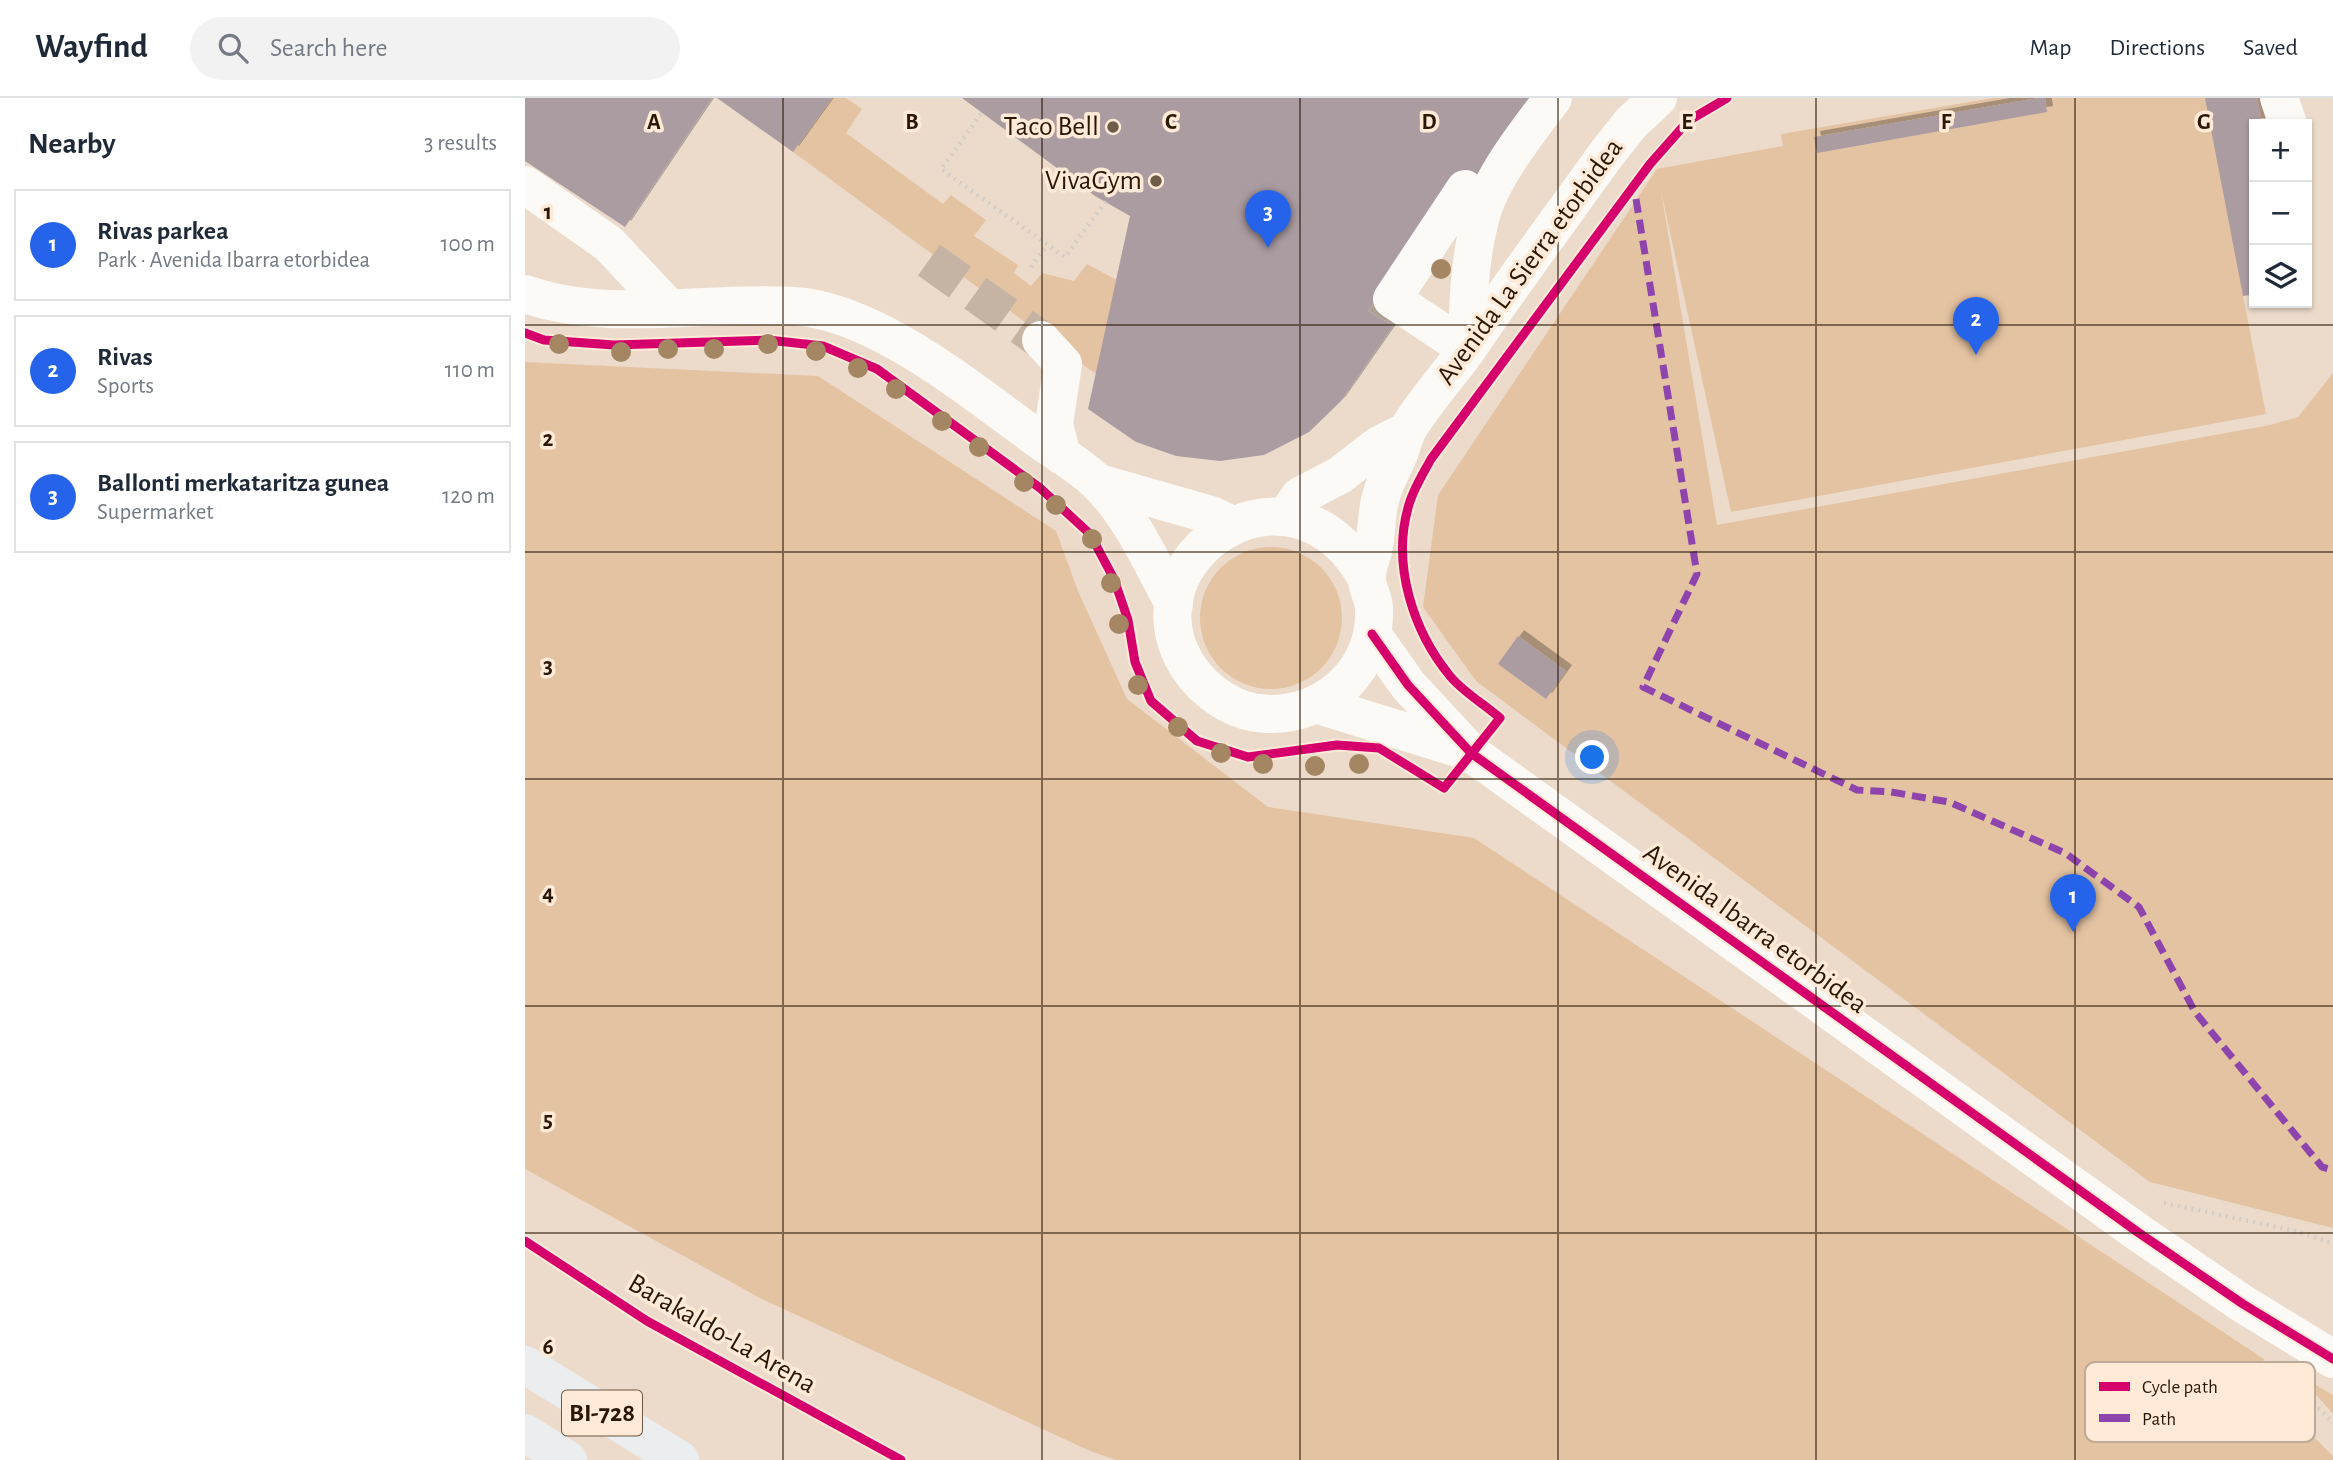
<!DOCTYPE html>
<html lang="en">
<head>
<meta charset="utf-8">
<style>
	body { margin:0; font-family:"Alegreya Sans",sans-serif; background:#f2f2f3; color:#1f2937 }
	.controls { position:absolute; right:21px; top:21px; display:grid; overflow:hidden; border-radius:0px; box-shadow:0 2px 5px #0004 }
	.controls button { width:63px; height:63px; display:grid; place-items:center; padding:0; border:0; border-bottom:2px solid #e0e1e3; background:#fff; color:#1f2937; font:35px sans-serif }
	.you { position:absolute; left:1068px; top:660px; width:24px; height:24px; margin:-18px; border:5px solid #fff; border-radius:50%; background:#1a73e8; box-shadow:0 0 0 10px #1a73e833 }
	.badge { display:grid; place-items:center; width:46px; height:46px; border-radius:50%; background:#2563eb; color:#fff; font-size:23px; font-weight:700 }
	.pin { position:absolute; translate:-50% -58px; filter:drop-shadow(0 2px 4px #0008) }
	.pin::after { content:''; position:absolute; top:37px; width:24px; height:21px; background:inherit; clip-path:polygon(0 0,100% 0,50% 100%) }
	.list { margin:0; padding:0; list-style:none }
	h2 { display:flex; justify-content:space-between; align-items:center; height:91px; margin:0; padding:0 28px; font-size:30px }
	h2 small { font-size:23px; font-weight:400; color:#747a83 }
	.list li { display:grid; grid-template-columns:46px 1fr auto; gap:21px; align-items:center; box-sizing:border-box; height:112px; margin:0 14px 14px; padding:0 14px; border:2px solid #e0e1e3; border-radius:0px }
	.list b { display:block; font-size:26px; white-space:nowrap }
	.list p { margin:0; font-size:23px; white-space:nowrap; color:#747a83 }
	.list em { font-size:23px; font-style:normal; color:#747a83 }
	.icon { flex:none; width:38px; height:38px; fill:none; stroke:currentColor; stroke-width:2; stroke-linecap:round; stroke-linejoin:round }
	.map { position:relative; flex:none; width:1808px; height:1362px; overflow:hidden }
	header { display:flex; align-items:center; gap:42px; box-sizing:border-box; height:98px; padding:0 35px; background:#fff; border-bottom:2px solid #e0e1e3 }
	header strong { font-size:33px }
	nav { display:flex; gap:38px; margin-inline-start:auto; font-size:24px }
	.search { width:490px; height:63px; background:#f2f2f3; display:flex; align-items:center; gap:18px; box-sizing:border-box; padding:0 24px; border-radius:38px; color:#747a83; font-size:26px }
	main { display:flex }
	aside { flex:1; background:#fff }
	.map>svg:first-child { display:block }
	.green { fill:#e4c3a2 }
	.building { fill:#ab9ca2; filter:url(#shadow) }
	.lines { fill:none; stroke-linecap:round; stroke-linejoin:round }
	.minor-tunnel { stroke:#c5b4a3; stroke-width:38; stroke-dasharray:38 19; stroke-linecap:butt }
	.path { stroke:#d3cdc8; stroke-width:4.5; stroke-dasharray:2 5; stroke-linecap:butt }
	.minor { stroke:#fcfaf7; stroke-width:38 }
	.major { stroke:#ebedef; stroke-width:38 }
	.quiet { stroke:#8e44ad; stroke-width:7; stroke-dasharray:14 7; stroke-linecap:butt }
	.cycleway-casing { stroke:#feead6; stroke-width:13 }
	.cycleway { stroke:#d6006c; stroke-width:9 }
	.tree { fill:#a48663 }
	.grid { fill:none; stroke:#2a1805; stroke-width:2; stroke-opacity:0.55 }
	.poi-dot { fill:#6e5c4a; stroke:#feead6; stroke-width:2.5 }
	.labels { text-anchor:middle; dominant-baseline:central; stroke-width:7; stroke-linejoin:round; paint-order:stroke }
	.shield { fill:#feead6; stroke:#6a5744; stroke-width:2 }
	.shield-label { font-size:26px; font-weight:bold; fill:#2a1805 }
	.poi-label { font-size:28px; fill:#2a1805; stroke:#feead6; text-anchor:end }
	.street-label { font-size:28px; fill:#2a1805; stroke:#feead6 }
	.key { fill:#feead6; stroke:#beab97; stroke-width:2 }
	.key-label { font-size:19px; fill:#2a1805 }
	.grid-label { font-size:23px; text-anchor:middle; font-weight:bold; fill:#2a1805; stroke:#feead6; stroke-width:7; stroke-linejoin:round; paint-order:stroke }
</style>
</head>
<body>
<header>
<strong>Wayfind</strong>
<div class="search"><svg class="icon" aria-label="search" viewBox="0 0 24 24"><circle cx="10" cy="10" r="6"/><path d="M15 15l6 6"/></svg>Search here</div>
<nav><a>Map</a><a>Directions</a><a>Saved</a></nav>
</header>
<main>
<aside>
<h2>Nearby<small>3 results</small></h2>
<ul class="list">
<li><span class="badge">1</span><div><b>Rivas parkea</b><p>Park · Avenida Ibarra etorbidea</p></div><em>100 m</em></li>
<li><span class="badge">2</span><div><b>Rivas</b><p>Sports</p></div><em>110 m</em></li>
<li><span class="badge">3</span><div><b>Ballonti merkataritza gunea</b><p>Supermarket</p></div><em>120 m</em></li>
</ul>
</aside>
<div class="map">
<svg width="1808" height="1362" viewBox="0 0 1808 1362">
	<defs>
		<filter id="shadow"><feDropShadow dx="6" dy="-6" stdDeviation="0" flood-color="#0004"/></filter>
	</defs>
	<rect width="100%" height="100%" fill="#ecdbcb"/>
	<path class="green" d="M307 0H321L337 11 321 35 418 106 426 97 461 122 449 138 493 167 489 175 506 188 517 175 549 183 562 166 592 182 571 276 268 54Z
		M1468 0H1737L1741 26H1729V196L1718 198 1741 316 1206 414 1136 93 1192 427 1745 327 1773 319 1808 275V1130L1625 1084 951 583 898 509 913 397 1132 71 1258 48 1256 36Z
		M0 264 293 278 531 433 553 493 602 601 743 709 949 740 1739 1261 1731 1281 1808 1358V1362H591L565 1353 235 1200 0 1071Z
		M675 520a71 71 0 1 1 142 0a71 71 0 1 1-142 0Z
		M1774 1277 1808 1297V1316Z"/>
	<path class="building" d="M0 0H187L100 129 0 63Z
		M192 0H307L268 54Z
		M437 0H1014L948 97 933 85 843 213 868 228 815 304 784 334 739 357 695 363 651 358 611 344 563 311 605 118 570 98Z
		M1514 0H1520L1522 14 1292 55 1289 39Z
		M1680 0H1732L1737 26H1729V196L1718 198Z
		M993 538 1041 573 1021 601 973 566Z"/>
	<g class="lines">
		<path class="minor-tunnel" d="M404 162 516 242"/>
		<path class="path" d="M456 16 416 71 540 159 582 102
			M506 169 522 147
			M1639 1105 1766 1132 1808 1145
			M1752 1272 1808 1324"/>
		<path class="minor" d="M1754 0 1763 26
			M0 87 84 146 142 208
			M940 91 867 201 942 251
			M0 196C84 226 181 202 269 208 350 213 444 291 509 338 529 353 555 367 573 385 606 417 627 466 649 506
			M516 242 538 266 529 326 537 358
			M942 251C943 208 944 161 956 118 966 79 1003 33 1028 0
			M574 385 686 417 707 427
			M761 418 775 398 815 377 854 347 882 333
			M841 479C765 345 597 461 662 567 680 595 711 616 745 616 805 616 852 569 849 509 848 498 840 487 842 476 843 467 847 458 849 449 852 432 851 415 856 399 859 385 868 371 873 358 877 349 879 339 883 331 900 303 924 277 943 250 987 185 1034 122 1080 58L1106 25 1133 0
			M847 536 883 587 946 655 1614 1135 1718 1206 1808 1261
			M794 607 942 653"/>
		<path class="major" d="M0 1267 155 1362
			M0 1335 43 1362"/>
		<path class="quiet" d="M1111 101 1172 476 1118 589 1332 692 1366 694 1424 704 1540 755 1614 809 1670 914 1797 1069 1808 1072"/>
		<defs>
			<path id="cycleway" d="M0 235 19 242 89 247 243 242 298 248 352 271 515 390 565 436 589 481 603 522 610 564 626 603 672 643 723 659 812 647 854 650 919 690 975 620C959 606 938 594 925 578 888 533 867 467 883 410 887 393 898 376 906 361L1125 66 1163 23 1202 0
				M847 536 883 587 946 655 1614 1135 1718 1206 1808 1261
				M0 1143 122 1223 376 1362"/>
		</defs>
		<use href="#cycleway" class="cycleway-casing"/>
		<use href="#cycleway" class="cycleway"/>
	</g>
	<g class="tree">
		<circle cx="916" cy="171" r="10"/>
		<circle cx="34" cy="246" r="10"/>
		<circle cx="243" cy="246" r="10"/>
		<circle cx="143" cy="251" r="10"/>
		<circle cx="189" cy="251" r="10"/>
		<circle cx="291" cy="253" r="10"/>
		<circle cx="96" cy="254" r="10"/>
		<circle cx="333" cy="270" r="10"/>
		<circle cx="371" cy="291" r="10"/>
		<circle cx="417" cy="323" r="10"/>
		<circle cx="454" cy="349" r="10"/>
		<circle cx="499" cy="384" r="10"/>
		<circle cx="531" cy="407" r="10"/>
		<circle cx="567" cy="441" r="10"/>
		<circle cx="586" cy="485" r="10"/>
		<circle cx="594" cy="526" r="10"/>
		<circle cx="613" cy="587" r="10"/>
		<circle cx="653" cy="629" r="10"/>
		<circle cx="696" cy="655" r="10"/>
		<circle cx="738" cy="666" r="10"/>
		<circle cx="834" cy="666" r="10"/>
		<circle cx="790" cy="668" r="10"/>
	</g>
	<path class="grid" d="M258 0V1362M517 0V1362M775 0V1362M1033 0V1362M1291 0V1362M1550 0V1362M0 227H1808M0 454H1808M0 681H1808M0 908H1808M0 1135H1808"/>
	<g class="poi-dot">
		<circle cx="588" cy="29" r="7"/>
		<circle cx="631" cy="83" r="7"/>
	</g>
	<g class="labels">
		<rect class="shield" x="37" y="1292.5" width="80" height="45" rx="5"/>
		<g class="shield-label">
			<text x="77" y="1315">BI-728</text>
		</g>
		<g class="poi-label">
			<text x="574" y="29">Taco Bell</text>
			<text x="617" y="83">VivaGym</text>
		</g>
		<g class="street-label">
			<text transform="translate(1005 164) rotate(-54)">Avenida La Sierra etorbidea</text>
			<text transform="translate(1230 831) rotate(36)">Avenida Ibarra etorbidea</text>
			<text transform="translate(197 1236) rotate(30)">Barakaldo-La Arena</text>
		</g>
	</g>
	<rect x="1560" y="1264" width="230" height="80" rx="10" class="key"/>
	<rect x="1574" y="1284" width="31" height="9" fill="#d6006c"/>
	<rect x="1574" y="1316" width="31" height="8" fill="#8e44ad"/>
	<g class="key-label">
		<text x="1617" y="1295">Cycle path</text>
		<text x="1617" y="1327">Path</text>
	</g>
	<g class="grid-label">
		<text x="129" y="31">A</text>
		<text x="387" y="31">B</text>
		<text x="646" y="31">C</text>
		<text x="904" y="31">D</text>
		<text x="1162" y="31">E</text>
		<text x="1421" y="31">F</text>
		<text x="1679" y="31">G</text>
		<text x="23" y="121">1</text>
		<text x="23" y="348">2</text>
		<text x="23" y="575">3</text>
		<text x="23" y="802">4</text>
		<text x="23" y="1029">5</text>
		<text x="23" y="1256">6</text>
	</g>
</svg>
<div class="controls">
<button>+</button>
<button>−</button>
<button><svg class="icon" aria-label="layers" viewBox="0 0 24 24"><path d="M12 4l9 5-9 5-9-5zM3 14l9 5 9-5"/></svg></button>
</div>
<div class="you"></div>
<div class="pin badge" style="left:1548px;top:834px">1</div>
<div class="pin badge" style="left:1451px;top:257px">2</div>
<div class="pin badge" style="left:743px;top:150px">3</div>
</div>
</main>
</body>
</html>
